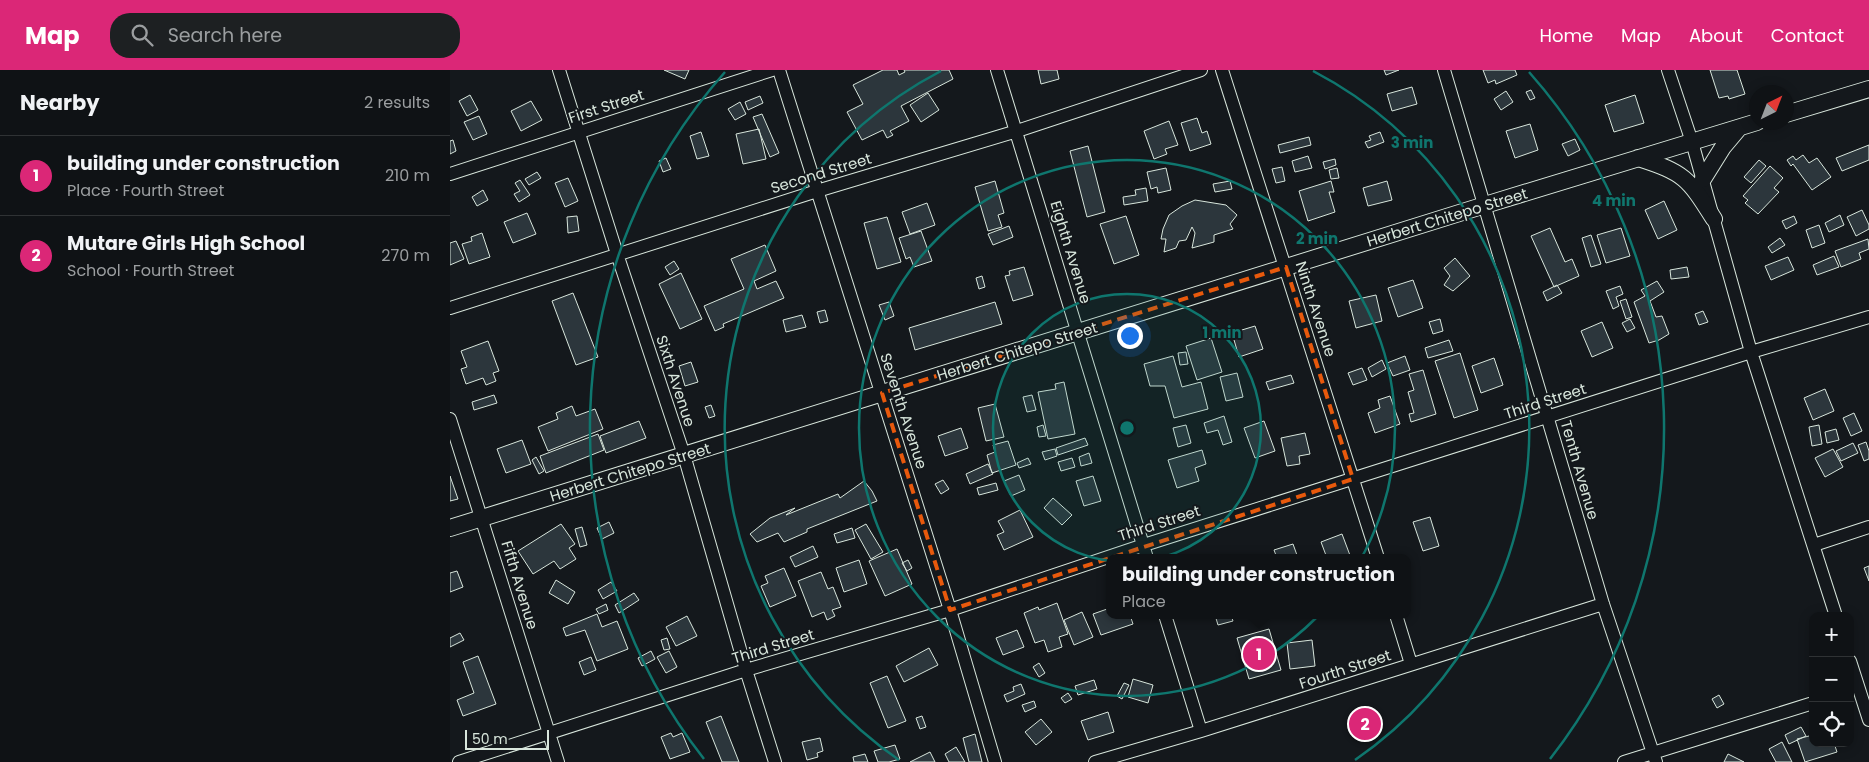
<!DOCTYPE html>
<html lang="en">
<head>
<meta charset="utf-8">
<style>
	body { margin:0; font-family:Poppins,sans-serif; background:#1d2022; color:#f1f3f6 }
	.controls { position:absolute; right:15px; bottom:15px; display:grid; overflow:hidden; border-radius:10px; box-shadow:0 2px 12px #0003 }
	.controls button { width:45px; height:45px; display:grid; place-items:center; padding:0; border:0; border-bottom:1px solid #2f3234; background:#0f1215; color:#f1f3f6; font:25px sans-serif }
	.compass { position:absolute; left:1299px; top:15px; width:45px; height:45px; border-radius:50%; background:#0f1215; box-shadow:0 2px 12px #0003; rotate:42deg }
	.scale { position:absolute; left:15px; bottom:12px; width:84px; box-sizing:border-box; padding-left:5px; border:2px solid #d8e6dc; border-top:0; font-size:14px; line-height:18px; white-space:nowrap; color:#d8e6dc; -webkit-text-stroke:4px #14181c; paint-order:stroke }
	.you { position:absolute; left:679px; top:265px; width:18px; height:18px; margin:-12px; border:4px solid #fff; border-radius:50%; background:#1a73e8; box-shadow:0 0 0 8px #1a73e833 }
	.badge { display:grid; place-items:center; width:32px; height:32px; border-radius:50%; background:#db2777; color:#fff; font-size:16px; font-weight:700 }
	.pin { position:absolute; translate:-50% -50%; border:2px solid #fff; box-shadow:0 1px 5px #0006 }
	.popup { position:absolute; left:656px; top:484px; width:305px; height:65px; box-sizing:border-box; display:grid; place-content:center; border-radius:10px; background:#0f1215; filter:drop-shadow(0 1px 4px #0005); font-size:16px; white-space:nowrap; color:#9b9ea0 }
	.popup b { font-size:19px; color:#f1f3f6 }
	.popup::after { content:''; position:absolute; left:50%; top:100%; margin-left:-10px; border:10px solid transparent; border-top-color:#0f1215 }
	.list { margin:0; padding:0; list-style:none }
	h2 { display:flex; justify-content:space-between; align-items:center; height:65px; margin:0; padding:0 20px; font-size:21px }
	h2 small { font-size:16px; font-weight:400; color:#9b9ea0 }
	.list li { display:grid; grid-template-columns:32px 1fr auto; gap:15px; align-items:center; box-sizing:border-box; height:80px; padding:0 20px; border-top:1px solid #2f3234 }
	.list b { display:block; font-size:19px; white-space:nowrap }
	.list p { margin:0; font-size:16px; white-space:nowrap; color:#9b9ea0 }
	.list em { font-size:16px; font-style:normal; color:#9b9ea0 }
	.icon { flex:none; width:28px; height:28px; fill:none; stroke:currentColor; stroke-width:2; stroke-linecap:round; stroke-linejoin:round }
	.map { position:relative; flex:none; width:1419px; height:692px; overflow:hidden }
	header { display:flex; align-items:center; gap:30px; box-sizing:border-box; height:70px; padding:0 25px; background:#db2777; color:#fff }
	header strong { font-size:24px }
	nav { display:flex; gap:28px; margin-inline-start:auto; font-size:18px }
	.search { width:350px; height:45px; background:#1d2022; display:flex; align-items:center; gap:12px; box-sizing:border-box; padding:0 18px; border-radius:20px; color:#9b9ea0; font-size:19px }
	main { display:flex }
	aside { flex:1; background:#0f1215 }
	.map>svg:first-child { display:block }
	.building { fill:#2c363c; stroke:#d8e6dc }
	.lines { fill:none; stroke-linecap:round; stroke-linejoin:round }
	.minor-casing { stroke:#d8e6dc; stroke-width:14 }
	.major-casing { stroke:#d8e6dc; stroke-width:18 }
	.minor { stroke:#14181c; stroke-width:12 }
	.major { stroke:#14181c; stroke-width:16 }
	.marked { fill:none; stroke:#e8590c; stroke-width:4; stroke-dasharray:10 6; stroke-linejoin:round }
	.ring { fill:none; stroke:#0f766e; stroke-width:2.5 }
	.labels { text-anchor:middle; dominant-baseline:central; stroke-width:4; stroke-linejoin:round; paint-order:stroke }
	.street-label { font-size:15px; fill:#d8e6dc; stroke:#14181c }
	.centre { fill:#0f766e; stroke:#14181c; stroke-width:2.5 }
	.ring-label { font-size:15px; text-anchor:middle; font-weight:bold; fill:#0f766e; stroke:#14181c; stroke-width:4; stroke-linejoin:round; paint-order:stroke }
</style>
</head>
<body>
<header>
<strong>Map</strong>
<div class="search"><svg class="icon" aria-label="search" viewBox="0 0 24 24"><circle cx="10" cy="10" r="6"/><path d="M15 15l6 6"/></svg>Search here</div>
<nav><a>Home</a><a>Map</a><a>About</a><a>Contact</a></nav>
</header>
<main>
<aside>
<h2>Nearby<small>2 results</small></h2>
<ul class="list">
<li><span class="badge">1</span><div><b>building under construction</b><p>Place · Fourth Street</p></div><em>210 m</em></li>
<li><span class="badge">2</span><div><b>Mutare Girls High School</b><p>School · Fourth Street</p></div><em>270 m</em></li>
</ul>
</aside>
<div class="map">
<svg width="1419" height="692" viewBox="0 0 1419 692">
	<rect width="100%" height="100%" fill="#14181c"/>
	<path class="building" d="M214 0H239L235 9Z
		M433 0H447L449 5 455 2 454 0H499L503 9 451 36 459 51 440 61 443 65 437 68 433 60 412 70 397 42 413 34 403 15Z
		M588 0H607L609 9 591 14Z
		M934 0H949L936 5Z
		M1033 0H1065L1067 5 1046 14 1045 10 1038 13Z
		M1260 0H1287L1295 24 1279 29 1278 26 1269 28Z
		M962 17 967 34 942 41 937 24Z
		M1081 20 1085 28 1080 30 1076 22Z
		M1056 21 1063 32 1051 40 1044 29Z
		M478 23 489 40 471 52 460 35Z
		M20 25 28 40 17 46 9 31Z
		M1185 25 1194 53 1164 62 1155 35Z
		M310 26 313 33 298 40 295 32Z
		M81 31 92 50 71 61 61 41Z
		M290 32 296 44 285 50 278 39Z
		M312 44 329 83 320 87 303 47Z
		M29 46 37 64 23 70 14 52Z
		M747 48 752 63 757 61 761 74 740 81 731 53Z
		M719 51 728 75 715 79 717 84 704 89 694 61Z
		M1080 54 1088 80 1065 88 1056 61Z
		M309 59 316 89 293 94 286 64Z
		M251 62 259 86 247 89 240 66Z
		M930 62 934 72 918 78 915 72 921 70 919 66Z
		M859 67 861 75 830 83 828 75Z
		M1125 69 1130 80 1118 86 1112 74Z
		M3 70 6 81 0 84V71Z
		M1419 75V90L1392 101 1386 88Z
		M638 76 655 142 637 147 620 81Z
		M1353 85 1359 93 1367 88 1381 107 1362 120 1343 94 1341 96 1337 90 1343 86 1346 90Z
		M858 86 862 98 845 102 842 91Z
		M216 88 221 99 213 102 209 91Z
		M885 89 886 95 875 99 873 92Z
		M1309 90 1316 96 1301 113 1294 107Z
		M1320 96 1333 108 1324 118 1329 122 1308 144 1295 133 1298 130 1293 126Z
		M832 97 835 111 826 113 822 99Z
		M716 98 721 120 708 123 707 117 701 119 697 102Z
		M887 98 889 108 881 109 879 100Z
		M87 102 91 108 79 115 75 109Z
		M118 108 128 131 115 137 105 113Z
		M70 110 80 125 69 132 64 124 70 121 65 113Z
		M545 111 554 143 548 145 552 157 538 161 525 117Z
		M780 111 782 119 765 122 763 114Z
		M881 111 884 122H879L885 142 858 151 849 121Z
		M937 111 942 130 918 136 913 118Z
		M696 118 698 131 674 135 673 127 686 125 685 120Z
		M33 120 38 130 27 136 22 127Z
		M745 130 776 135 787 145 780 154 783 159 764 165V172L742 178 745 163 742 157 736 170 729 171 726 178 714 182 716 169H711L713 159 719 145 732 136Z
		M1214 131 1227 160 1208 169 1195 140Z
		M477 133 485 155 460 164 452 142Z
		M1412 140 1419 155V159L1406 166 1397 147Z
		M77 143 86 164 63 173 54 152Z
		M1390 145 1394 155 1379 162 1375 153Z
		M127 146 129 161 118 163 117 147Z
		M676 146 689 185 664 194 650 154Z
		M1344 146 1347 153 1336 159 1332 151Z
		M437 147 451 192 427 199 414 153Z
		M1369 155 1375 173 1362 178 1356 160Z
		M559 156 563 167 543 175 538 164Z
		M1100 158 1115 192 1122 189 1129 206 1104 217 1081 166Z
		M1171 158 1180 186 1156 193 1147 165Z
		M471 161 482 191 464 197 460 187 456 189 449 168Z
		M32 163 40 187 19 194 12 174 22 171 21 167Z
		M1141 165 1151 194 1141 197 1132 168Z
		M1330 168 1335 175 1322 183 1318 177Z
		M1418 169 1419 179 1409 183 1411 189 1391 197 1385 181Z
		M6 171 14 189 0 195V173Z
		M315 175 326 201 304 211 307 219 326 211 334 228 273 254 274 257 265 261 254 236 294 219 281 189Z
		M1384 186 1389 197 1367 205 1363 195Z
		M1338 187 1344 200 1321 210 1315 196Z
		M1005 188 1020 206 1003 221 994 215 1000 206 994 198Z
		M224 191 229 199 220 205 215 197Z
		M574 197 583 225 563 231 555 206 560 205 559 201Z
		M1237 197 1239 207 1221 209 1220 200Z
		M231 203 252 249 230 259 209 214Z
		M532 206 535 217 529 219 526 208Z
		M963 210 973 238 948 247 938 218Z
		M1207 211 1214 222 1200 231 1206 247 1212 246 1219 264 1209 270 1199 273 1184 232 1195 226 1191 220Z
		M1107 215 1112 223 1097 231 1093 222Z
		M1170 216 1173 224 1166 227 1169 236 1163 239 1156 221Z
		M123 223 148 287 126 295 102 231Z
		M926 225 932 251 906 258 899 231Z
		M1176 229 1182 247 1176 249 1170 231Z
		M439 232 444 246 435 250 429 235Z
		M545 232 552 254 465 280 459 258Z
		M375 240 378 251 370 253 367 242Z
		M1253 241 1258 252 1249 255 1245 244Z
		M352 245 356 257 336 262 333 250Z
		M990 249 993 261 983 264 979 252Z
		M1180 249 1185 258 1177 262 1172 253Z
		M1152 252 1163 278 1142 287 1131 261Z
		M805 256 813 279 789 287 782 263Z
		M761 268 772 302 747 310 736 276Z
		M999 270 1003 281 978 288 975 278Z
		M38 271 49 301 43 303 46 311 36 315 33 308 16 314 11 299 17 297 11 281Z
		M736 282 738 294 730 295 728 283Z
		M1010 283 1028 340 1004 348 985 291Z
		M723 286 732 317 751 312 758 339 724 348 715 316H700L694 294Z
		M955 286 960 300 943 306 937 293Z
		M1044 288 1053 315 1031 323 1022 296Z
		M932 290 936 299 922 307 918 298Z
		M241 292 248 312 235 316 229 296Z
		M912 298 917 310 903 315 898 303Z
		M973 300 986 344 961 352 959 344 964 343 958 322 964 320 959 304Z
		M787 303 793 327 776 331 770 307Z
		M841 305 844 313 819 320 816 312Z
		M614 312 625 364 598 369 588 322 606 319 605 314Z
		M1375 319 1384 341 1363 350 1354 328Z
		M44 325 47 333 24 340 22 332Z
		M582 325 586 340 577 342 573 327Z
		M940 326 950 354 925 363 918 343 930 338 928 330Z
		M545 334 554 367 536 371 528 338Z
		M261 335 265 346 259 348 255 337Z
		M122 336 126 346 145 339 153 359 98 381 88 357 108 349 106 343Z
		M1404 343 1412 361 1401 366 1393 348Z
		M774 346 782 372 773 375 768 360 757 363 754 353Z
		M189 351 196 368 156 383 150 366Z
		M814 351 825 381 805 388 794 358Z
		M593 355 596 366 589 367 587 357Z
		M736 355 741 373 728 377 723 358Z
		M1369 355 1372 374 1362 376 1359 357Z
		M511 358 518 378 495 386 488 366Z
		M1386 359 1389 370 1377 373 1375 362Z
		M855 363 860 384 849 386 850 394 837 396 831 368Z
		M148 364 154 380 96 403 90 386Z
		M635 368 638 375 608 385 606 378Z
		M72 370 81 394 56 403 47 379Z
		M558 371 566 395 542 403 537 385 545 382 543 375Z
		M1416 372 1419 381V389L1414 391 1408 375Z
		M1403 373 1408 383 1391 391 1386 381Z
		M605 379 607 386 595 390 592 382Z
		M1383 379 1393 397 1375 407 1365 388Z
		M752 380 756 394 745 398 749 411 727 418 718 390Z
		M639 383 642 393 631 396 629 387Z
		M86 387 94 401 89 404 82 390Z
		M578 388 581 394 569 398 567 393Z
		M622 388 625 397 611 401 608 392Z
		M538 394 543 404 520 414 516 404Z
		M569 405 575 420 561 426 554 411Z
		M0 406 8 429 0 431Z
		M643 406 651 431 634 436 626 411Z
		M493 410 499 419 491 424 485 414Z
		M414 411 422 421 427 431 357 459V462L334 472 328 463 307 472 300 464 320 448 345 438 336 445 388 424 390 428Z
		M546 413 548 420 529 425 527 418Z
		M603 428 622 445 612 455 594 438Z
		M570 440 583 467 554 480 547 465 554 462 548 451Z
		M980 447 989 476 973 481 963 452Z
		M159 452 164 463 152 469 147 458Z
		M111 454 125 474 119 478 126 489 110 499 104 491 83 504 68 481Z
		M416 454 433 482 421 489 405 460Z
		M132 457 137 475 130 477 125 459Z
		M402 458 405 468 387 473 384 464Z
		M892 464 901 488H877L871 472Z
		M843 474 848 488H827L824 480Z
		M363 476 368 487 345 497 340 487Z
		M447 479 462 514 435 526 419 491Z
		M409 490 417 514 394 522 386 498Z
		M458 490 462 498 457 501 452 493Z
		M1419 496V511L1414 498Z
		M334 498 346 526 320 537 311 516 318 513 315 506Z
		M7 501 13 517 0 522V503Z
		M371 502 378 519 383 517 391 537 382 540 385 546 377 550 374 542 362 547 348 511Z
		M106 510 125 522 118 534 99 523Z
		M161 512 167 521 153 529 148 520Z
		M184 523 189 530 169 543 165 535Z
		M607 533 618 564 609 567 612 577 598 582 594 570 585 573 574 543 588 537 589 540Z
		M156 534 158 540 149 544 146 539Z
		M660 538V545H680L683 554 651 565 643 544Z
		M632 542 643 567 624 575 614 550Z
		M147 544 152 557 167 551 178 579 147 591 135 560 116 566 113 558Z
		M765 545H781L783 551 768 555Z
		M237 546 247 566 226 576 216 557Z
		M819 559 831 600 799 609 787 568Z
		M567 560 574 577 553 585 546 568Z
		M10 563 14 570 0 577V568Z
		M217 568 220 579 214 580 211 570Z
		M862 570 865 596 840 599 837 573Z
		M479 578 488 595 454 612 446 596Z
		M201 581 205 589 192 596 188 588Z
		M219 581 227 597 216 603 207 587Z
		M28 586 46 634 13 646 7 630 24 623 13 592Z
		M141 587 146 600 134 605 129 592Z
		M589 593 595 603 589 607 583 597Z
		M437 606 456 651 438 658 420 613Z
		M683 609 703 615 698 633 678 627Z
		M644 610 647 619 628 625 625 616Z
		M674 613 679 615 672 629 667 626Z
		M571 614 575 624 557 632 554 625 564 621 563 617Z
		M618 623 622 629 615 633 611 628Z
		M1269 625 1274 634 1267 638 1262 629Z
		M584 631 586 637 575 642 572 635Z
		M658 642 664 662 638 670 631 651Z
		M271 646 289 692H272L256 652Z
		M472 646 476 657 470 659 466 648Z
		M591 649 602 662 586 675 575 662Z
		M1351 657 1356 666 1339 674 1335 665Z
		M221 663 223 667 232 663 240 682 220 689 211 667Z
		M525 664 532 692H519L513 668Z
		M1363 665V673H1384L1387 682 1355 692 1347 669Z
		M370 668 373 681 367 683 368 687 357 690 352 672Z
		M1332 672 1342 692H1326L1319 679Z
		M445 675 450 689 439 692H428L424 681Z
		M506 677 515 692H499L495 684Z
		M480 682 485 692H460Z
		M415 684 418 692H404L403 687Z
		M1278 684 1294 692H1274Z"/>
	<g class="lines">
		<defs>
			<path id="minor" d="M109 0 167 184 234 385 296 600 325 692
				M329 0 500 540 545 692
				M547 0 697 488
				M772 0 928 488
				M994 0 1153 534 1206 692
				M1218 0 1242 72 1301 282 1386 546
				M0 104 322 0
				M0 238 367 121 567 61 751 0
				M0 349 108 692
				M1364 475 1419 457
				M715 545 751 661
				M946 545 961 594
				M1400 591 1419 650
				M9 692 296 600 500 540 694 475 1301 282 1419 247
				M645 692 751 661 1153 534
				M1174 692 1363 633"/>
			<path id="major" d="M1336 44 1419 19
				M1188 88C1235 103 1238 108 1264 149
				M1253 109 1273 77 1289 58
				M0 458 1035 135 1307 52"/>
		</defs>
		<use href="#minor" class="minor-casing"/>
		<use href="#major" class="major-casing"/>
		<use href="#minor" class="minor"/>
		<use href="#major" class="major"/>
	</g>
	<path class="marked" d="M836 197 903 409 500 540 432 323Z"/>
	<circle cx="677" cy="358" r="134" fill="#0f766e" fill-opacity=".12"/>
	<g class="ring">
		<circle cx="677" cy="358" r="134"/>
		<circle cx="677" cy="358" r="268"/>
		<path d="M449 690A403 403 0 0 1 491 1M863 1A403 403 0 0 1 905 690"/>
		<path d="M254 689A537 537 0 0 1 275 2M1079 2A537 537 0 0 1 1100 689"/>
	</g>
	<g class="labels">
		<g class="street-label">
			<text transform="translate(156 36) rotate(-18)">First Street</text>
			<text transform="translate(371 103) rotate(-17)">Second Street</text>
			<text transform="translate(997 147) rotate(-17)">Herbert Chitepo Street</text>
			<text transform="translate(621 182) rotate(73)">Eighth Avenue</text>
			<text transform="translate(866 239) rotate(72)">Ninth Avenue</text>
			<text transform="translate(567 281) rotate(-17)">Herbert Chitepo Street</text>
			<text transform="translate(226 311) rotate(72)">Sixth Avenue</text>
			<text transform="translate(1095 331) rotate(-18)">Third Street</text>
			<text transform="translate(454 341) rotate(72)">Seventh Avenue</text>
			<text transform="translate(1130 400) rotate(74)">Tenth Avenue</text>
			<text transform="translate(180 402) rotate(-17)">Herbert Chitepo Street</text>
			<text transform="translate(709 453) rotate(-18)">Third Street</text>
			<text transform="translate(70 515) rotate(73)">Fifth Avenue</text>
			<text transform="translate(323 576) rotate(-17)">Third Street</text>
			<text transform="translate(895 599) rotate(-18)">Fourth Street</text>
		</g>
	</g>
	<circle cx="677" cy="358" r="8" class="centre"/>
	<g class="ring-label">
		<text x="962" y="78">3 min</text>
		<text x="1164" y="136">4 min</text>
		<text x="867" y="174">2 min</text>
		<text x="772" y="268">1 min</text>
	</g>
</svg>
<div class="controls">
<button>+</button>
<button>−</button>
<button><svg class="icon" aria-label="locate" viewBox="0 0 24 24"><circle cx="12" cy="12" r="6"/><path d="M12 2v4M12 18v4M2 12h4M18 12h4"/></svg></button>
</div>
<svg class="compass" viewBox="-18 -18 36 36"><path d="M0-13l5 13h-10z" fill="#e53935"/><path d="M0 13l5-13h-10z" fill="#9b9ea0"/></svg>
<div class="scale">50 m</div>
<div class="you"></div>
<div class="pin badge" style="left:809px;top:584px">1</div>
<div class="popup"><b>building under construction</b>Place</div>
<div class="pin badge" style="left:915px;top:654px">2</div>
</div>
</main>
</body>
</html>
